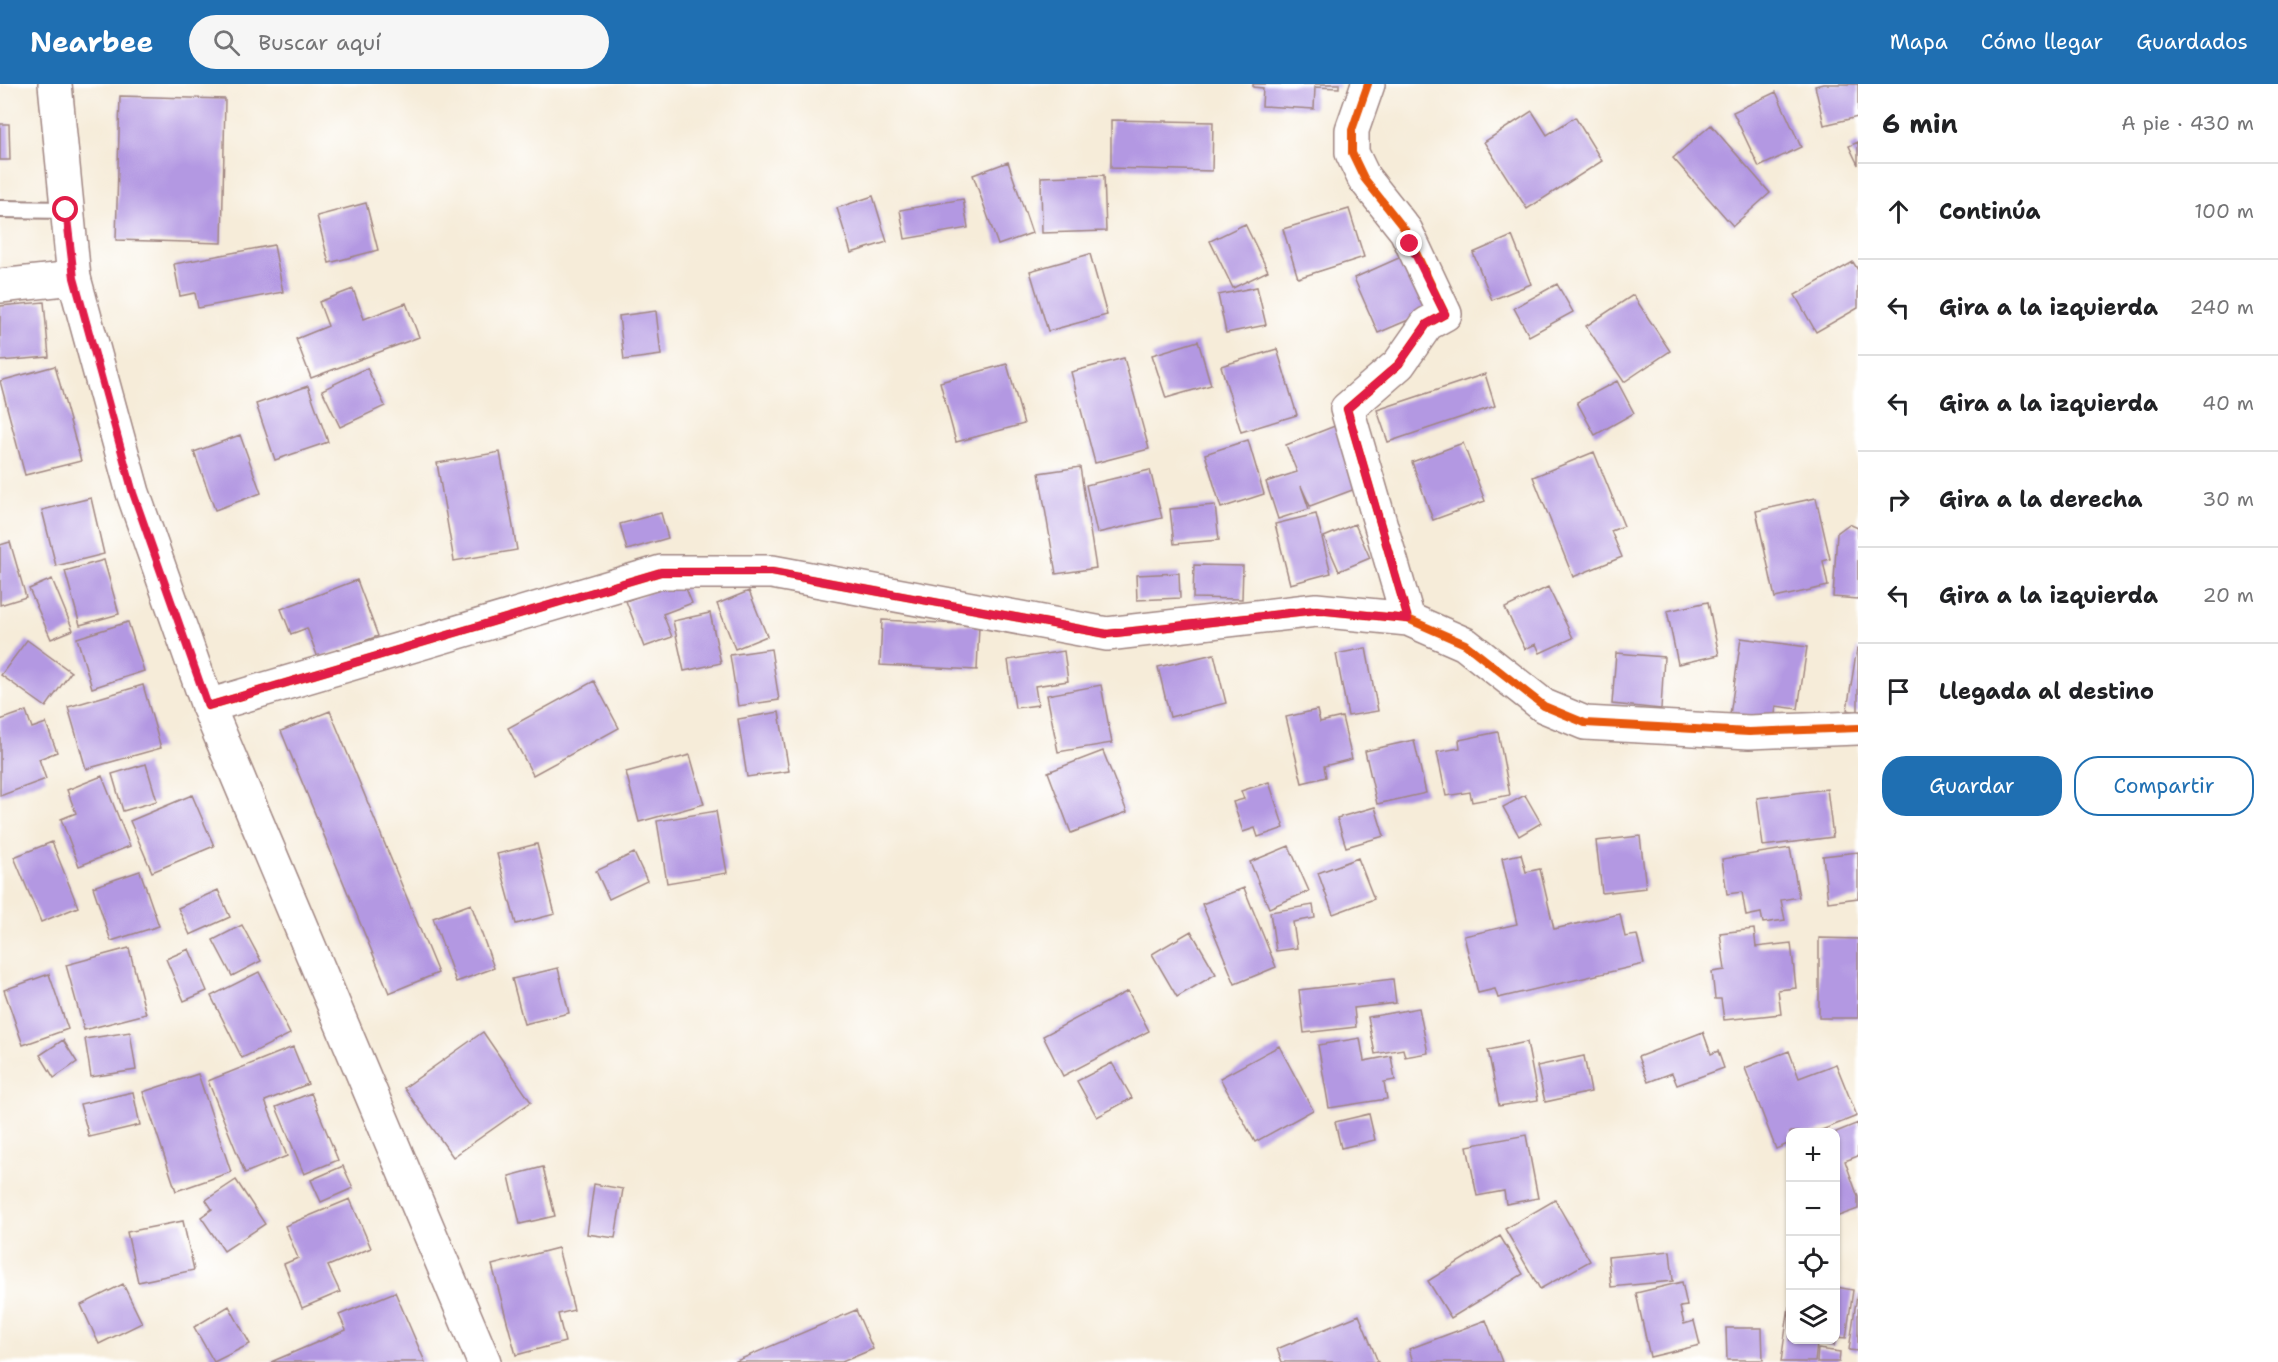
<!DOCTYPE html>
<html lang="es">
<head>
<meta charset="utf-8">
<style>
	body { margin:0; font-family:"Shantell Sans",sans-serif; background:#f6f6f6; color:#202124 }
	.controls { position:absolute; right:18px; bottom:18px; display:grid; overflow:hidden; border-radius:12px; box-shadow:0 2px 4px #0004 }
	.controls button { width:54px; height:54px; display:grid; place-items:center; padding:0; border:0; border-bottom:2px solid #e0e0e0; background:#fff; color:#202124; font:30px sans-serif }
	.stop { position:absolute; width:18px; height:18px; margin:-14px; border:4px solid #e11d48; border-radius:50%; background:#fff }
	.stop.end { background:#e11d48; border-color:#fff; box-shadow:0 2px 6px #0008 }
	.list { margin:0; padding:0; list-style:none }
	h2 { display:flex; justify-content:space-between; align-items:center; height:78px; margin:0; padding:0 24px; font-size:26px }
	h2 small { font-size:20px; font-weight:400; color:#757577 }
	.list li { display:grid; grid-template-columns:39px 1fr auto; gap:18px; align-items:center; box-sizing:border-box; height:96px; padding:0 24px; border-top:2px solid #e0e0e0 }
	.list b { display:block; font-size:22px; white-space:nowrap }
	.list em { font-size:20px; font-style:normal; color:#757577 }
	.actions { display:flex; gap:12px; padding:18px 24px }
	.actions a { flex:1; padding:14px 0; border:2px solid #1f6fb2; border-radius:24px; text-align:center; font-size:21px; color:#1f6fb2 }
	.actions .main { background:#1f6fb2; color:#fff }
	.icon { flex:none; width:33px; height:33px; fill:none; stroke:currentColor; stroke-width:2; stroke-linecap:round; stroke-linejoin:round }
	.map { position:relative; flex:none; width:1858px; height:1278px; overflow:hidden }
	header { display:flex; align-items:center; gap:36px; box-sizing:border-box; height:84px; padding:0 30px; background:#1f6fb2; color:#fff }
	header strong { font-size:28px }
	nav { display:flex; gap:33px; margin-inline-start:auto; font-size:21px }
	.search { width:420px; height:54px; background:#f6f6f6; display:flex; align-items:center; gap:15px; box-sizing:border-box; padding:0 21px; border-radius:33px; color:#757577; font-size:22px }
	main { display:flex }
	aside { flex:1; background:#fff }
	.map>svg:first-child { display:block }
	.building { fill:#b398e2 }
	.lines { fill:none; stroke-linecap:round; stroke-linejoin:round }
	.lane-casing { stroke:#a08682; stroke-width:20 }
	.street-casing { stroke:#a08682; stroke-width:36 }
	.primary-casing { stroke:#a08682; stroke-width:36 }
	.lane { stroke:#fff; stroke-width:16 }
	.street { stroke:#fff; stroke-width:33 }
	.primary { stroke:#fff; stroke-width:33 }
	.cycleway-casing { stroke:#fff; stroke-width:11 }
	.cycleway { stroke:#e8590c; stroke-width:8 }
	.route { stroke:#e11d48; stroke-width:8 }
</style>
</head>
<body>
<header>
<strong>Nearbee</strong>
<div class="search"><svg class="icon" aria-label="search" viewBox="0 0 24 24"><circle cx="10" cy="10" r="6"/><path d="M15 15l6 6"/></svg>Buscar aquí</div>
<nav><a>Mapa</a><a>Cómo llegar</a><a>Guardados</a></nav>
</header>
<main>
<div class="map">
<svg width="1858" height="1278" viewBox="0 0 1858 1278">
	<rect width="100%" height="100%" fill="#fff"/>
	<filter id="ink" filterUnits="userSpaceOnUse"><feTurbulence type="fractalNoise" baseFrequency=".0167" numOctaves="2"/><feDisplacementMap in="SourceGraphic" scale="12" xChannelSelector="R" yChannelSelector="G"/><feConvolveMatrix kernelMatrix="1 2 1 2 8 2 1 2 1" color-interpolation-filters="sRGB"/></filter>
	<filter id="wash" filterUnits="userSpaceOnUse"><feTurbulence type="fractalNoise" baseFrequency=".008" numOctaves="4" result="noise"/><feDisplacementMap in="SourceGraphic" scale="24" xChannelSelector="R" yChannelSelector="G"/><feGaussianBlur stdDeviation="1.35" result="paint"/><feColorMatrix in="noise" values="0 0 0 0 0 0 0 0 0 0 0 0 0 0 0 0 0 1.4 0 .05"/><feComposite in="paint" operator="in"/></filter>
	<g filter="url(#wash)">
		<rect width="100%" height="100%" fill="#f6ecd9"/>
		<g id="blocks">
			<path class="building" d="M1253 0H1339V4L1315 3 1314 25 1262 22 1263 4 1253 3Z
				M1823 0H1858V33L1824 41 1815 2Z
				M1776 8 1801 63 1759 83 1733 28Z
				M120 12 225 15 222 159 116 156Z
				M1532 27 1547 51 1575 33 1602 77 1527 125 1484 58Z
				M1111 36 1213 38 1212 87 1111 84Z
				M0 40H9L10 76H0Z
				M1711 41 1770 109 1733 142 1673 74Z
				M1858 58V81L1849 62Z
				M1008 78 1032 149 998 161 973 91Z
				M1104 91 1106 147 1042 149 1041 93Z
				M873 112 887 158 851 169 837 124Z
				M963 115 968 144 905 155 900 126Z
				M366 119 378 166 329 179 317 132Z
				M1349 125 1364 173 1298 194 1283 145Z
				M1245 140 1268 187 1233 204 1210 157Z
				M1512 152 1531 200 1492 216 1473 169Z
				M274 161 283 208 198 224 195 209 180 212 174 180Z
				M1410 169 1434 225 1378 249 1354 194Z
				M1090 170 1107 231 1048 247 1030 187Z
				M1853 178 1858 186V224L1816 248 1795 211Z
				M1557 200 1573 228 1529 252 1514 224Z
				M1257 203 1266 241 1226 249 1218 211Z
				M353 205 364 235 406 219 419 253 311 294 296 255 328 242 319 218Z
				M1633 211 1670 267 1624 298 1586 242Z
				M44 218 49 273 0 277V222Z
				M656 227 661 271 624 276 619 232Z
				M1198 257 1211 301 1166 314 1152 271Z
				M1277 265 1297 331 1241 348 1221 282Z
				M1124 274 1149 365 1095 379 1071 288Z
				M1007 280 1024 340 956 358 940 298Z
				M55 282 81 377 25 391 0 297Z
				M367 284 385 322 340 343 322 306Z
				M1485 290 1495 322 1388 358 1377 326Z
				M1617 297 1634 329 1595 351 1577 318Z
				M308 302 328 358 275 376 256 320Z
				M1340 340 1363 402 1310 422 1301 402 1309 425 1278 435 1266 398 1297 388 1286 361Z
				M240 351 261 409 215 426 194 368Z
				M1248 356 1264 410 1221 424 1205 370Z
				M1463 359 1485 417 1433 436 1412 378Z
				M500 368 517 466 454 477 437 379Z
				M1594 368 1624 442 1611 447 1622 473 1573 493 1533 393Z
				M1080 383 1096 484 1056 490 1039 389Z
				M1150 386 1162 434 1097 449 1086 401Z
				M91 414 104 470 56 482 42 426Z
				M1816 414 1830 475 1823 477 1828 502 1775 514 1756 427Z
				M1215 421 1219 456 1174 460 1170 425Z
				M661 429 668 454 627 466 620 440Z
				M1316 430 1331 489 1290 500 1275 440Z
				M1355 440 1370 474 1339 487 1324 453Z
				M1849 440 1858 444V515L1833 513 1837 449Z
				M10 458 26 513 0 521V461Z
				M104 476 119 530 80 541 65 487Z
				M1194 481 1243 482 1242 515 1193 514Z
				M1179 489 1180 514 1137 516 1136 491Z
				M52 495 73 546 51 555 29 505Z
				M682 495 692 519 663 530 672 553 644 563 626 517Z
				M357 496 378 552 318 574 307 544 291 550 281 525Z
				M1548 503 1573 554 1540 569 1536 560 1525 565 1505 524Z
				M749 507 767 552 735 565 717 520Z
				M1708 518 1719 571 1678 580 1667 527Z
				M710 529 721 579 684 587 673 537Z
				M882 536 979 541 977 586 880 581Z
				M128 538 144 587 92 604 77 554Z
				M1741 554 1807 563 1798 625 1776 622 1774 638 1730 631Z
				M27 556 71 588 46 623 1 591Z
				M1366 564 1378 627 1348 632 1336 570Z
				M1857 564H1858V628L1847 626Z
				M771 565 779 616 738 622 730 571Z
				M1064 567 1068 597 1035 602 1038 621 1015 624 1008 576Z
				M1616 569 1664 573 1661 625 1612 620Z
				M1214 570 1226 619 1170 633 1158 583Z
				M594 597 619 644 533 691 508 644Z
				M143 601 161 664 86 685 68 623Z
				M1101 601 1112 659 1058 668 1047 611Z
				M1317 626 1320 638 1342 633 1352 675 1324 682 1326 693 1302 699 1286 633Z
				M26 627 32 644 46 639 57 668 39 675 46 695 0 712V636Z
				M330 627 438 889 389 909 281 647Z
				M779 628 789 687 747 693 738 635Z
				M1498 648 1510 711 1472 718 1470 708 1446 712 1437 668 1460 664 1459 656Z
				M1414 656 1426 709 1377 720 1365 667Z
				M1103 667 1127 728 1071 749 1048 688Z
				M690 671 704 720 639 738 626 688Z
				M146 680 157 717 123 727 112 690Z
				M102 692 130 762 79 782 61 735 76 729 67 706Z
				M1269 698 1284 744 1258 753 1255 744 1243 748 1233 718 1244 715 1241 707Z
				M1827 705 1833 753 1763 762 1757 714Z
				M192 711 214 762 152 788 130 737Z
				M1525 711 1541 739 1519 752 1503 723Z
				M1375 723 1384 752 1346 763 1337 734Z
				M716 727 727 789 667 799 657 737Z
				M1640 752 1646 804 1602 809 1596 757Z
				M52 758 78 823 41 838 14 773Z
				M537 760 555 830 516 840 497 770Z
				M1289 762 1309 807 1269 824 1250 778Z
				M1790 764 1799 813 1781 816 1785 836 1763 839 1761 829 1746 832 1742 808 1727 810 1722 775Z
				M1858 768V814L1828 818 1823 772Z
				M634 769 647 797 609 815 596 787Z
				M1521 770 1526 788 1540 785 1554 845 1620 830 1625 853 1637 851 1644 880 1498 914 1495 905 1478 909 1464 852 1517 840 1502 774Z
				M1358 774 1374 815 1333 830 1318 789Z
				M140 787 159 842 111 857 93 803Z
				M1244 804 1276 883 1235 900 1202 820Z
				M218 806 230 833 190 851 178 824Z
				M471 820 494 884 456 898 433 834Z
				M1313 821 1315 834 1293 838 1297 864 1276 867 1270 828Z
				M242 841 261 877 232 892 213 856Z
				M1754 845 1756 863 1791 859 1796 904 1778 906 1781 930 1724 936 1721 915H1715L1712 888 1725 886 1720 849Z
				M1191 847 1216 890 1177 913 1152 870Z
				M1819 854 1858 855V934H1819Z
				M129 864 146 930 84 946 66 881Z
				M189 865 207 907 184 917 166 875Z
				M558 884 569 929 524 940 512 895Z
				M259 888 290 950 242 974 211 912Z
				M49 890 68 945 23 961 4 906Z
				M1393 895 1396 919 1354 924 1356 943 1304 949 1299 906Z
				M1128 907 1149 947 1063 992 1043 952Z
				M1419 924 1428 969 1405 973 1403 965 1375 970 1368 933Z
				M130 948 136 986 91 993 85 955Z
				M483 948 531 1018 453 1073 404 1004Z
				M1703 948 1711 970 1718 967 1724 984 1677 1001 1672 989 1648 998 1638 973Z
				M1360 954 1364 977 1391 972 1395 996 1384 998 1387 1015 1329 1024 1318 961Z
				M63 956 77 978 54 994 40 971Z
				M1527 958 1538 1016 1499 1022 1488 966Z
				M1279 962 1313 1026 1255 1058 1220 994Z
				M293 963 308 1000 265 1017 287 1072 245 1089 208 997Z
				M1789 967 1799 994 1836 980 1857 1032 1817 1048H1790V1059L1776 1065 1745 984Z
				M1584 972 1591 1008 1545 1018 1537 982Z
				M1112 979 1132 1014 1097 1033 1077 997Z
				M198 990 231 1088 176 1107 143 1008Z
				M133 1008 140 1041 89 1053 80 1020Z
				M311 1009 338 1076 304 1090 276 1023Z
				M1369 1030 1375 1056 1341 1064 1335 1038Z
				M1858 1039V1072L1845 1077 1858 1113V1125L1836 1133V1048Z
				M1526 1051 1538 1114 1506 1120 1504 1107 1477 1112 1467 1062Z
				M343 1082 353 1104 321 1118 311 1096Z
				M543 1083 555 1132 520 1140 509 1092Z
				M236 1096 265 1140 224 1167 201 1133 212 1125 206 1116Z
				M594 1100 623 1105 615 1154 587 1150Z
				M350 1115 371 1164 328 1182 340 1208 302 1224 284 1180 298 1174 285 1142Z
				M1555 1116 1590 1177 1540 1205 1505 1145Z
				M183 1137 194 1186 138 1198 127 1148Z
				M1500 1152 1523 1190 1451 1234 1428 1197Z
				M558 1164 574 1226 558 1230 565 1258 516 1271 492 1181Z
				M1670 1167 1673 1197 1611 1203 1608 1173Z
				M1682 1198 1687 1222 1680 1223 1684 1240 1694 1237 1700 1261 1650 1273 1636 1209Z
				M123 1200 142 1239 99 1260 81 1221Z
				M1836 1203 1853 1206 1846 1254 1836 1253Z
				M395 1208 425 1278H271L346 1246 339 1231Z
				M1857 1210H1858V1267L1849 1266Z
				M229 1222 250 1260 214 1278 194 1243Z
				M1789 1222 1790 1256H1835L1834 1262 1817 1259 1815 1278H1781Z
				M856 1226 873 1265 842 1278H734Z
				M1359 1231 1378 1278H1282L1277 1265Z
				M1486 1236 1502 1278H1413L1409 1265Z
				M1726 1244H1762L1763 1276H1727Z
				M1818 1265 1840 1268 1839 1278H1817Z"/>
		</g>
	</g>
	<g filter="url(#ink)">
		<use href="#blocks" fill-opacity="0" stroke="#a08682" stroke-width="1.5"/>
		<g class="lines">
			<defs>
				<path id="lane" d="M0 125 66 126"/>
				<path id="street" d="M1368 0 1352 46V69L1364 94 1406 147 1445 230 1427 240 1399 280 1347 325 1408 535
					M0 202 74 194
					M208 622 661 488H772L1107 550 1316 526 1408 535 1465 560 1544 622 1585 639 1749 648 1858 644"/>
				<path id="primary" d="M55 0 74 194 133 409 208 622 484 1278"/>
			</defs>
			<use href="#lane" class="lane-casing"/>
			<use href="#street" class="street-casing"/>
			<use href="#primary" class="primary-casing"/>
			<use href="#lane" class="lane"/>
			<use href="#street" class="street"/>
			<use href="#primary" class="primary"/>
			<defs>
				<path id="cycleway" d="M1368 0 1352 46V69L1364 94 1406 147 1445 230 1427 240 1399 280 1347 325 1408 535
					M208 622 661 488H772L1107 550 1316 526 1408 535 1465 560 1544 622 1585 639 1749 648 1858 644"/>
			</defs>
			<use href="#cycleway" class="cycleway-casing"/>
			<use href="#cycleway" class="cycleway"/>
		</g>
	</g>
	<g class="lines" filter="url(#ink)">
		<path class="route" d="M66 126 74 194 133 409 208 622 661 488H772L1107 550 1316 526 1408 535 1347 325 1399 280 1427 240 1445 230 1410 160"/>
	</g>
</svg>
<div class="controls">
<button>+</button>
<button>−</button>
<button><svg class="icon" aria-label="locate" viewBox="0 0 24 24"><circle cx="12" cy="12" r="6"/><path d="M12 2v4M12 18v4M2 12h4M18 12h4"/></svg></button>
<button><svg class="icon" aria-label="layers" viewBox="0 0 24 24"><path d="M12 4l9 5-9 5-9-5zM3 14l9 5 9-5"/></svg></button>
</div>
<div class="stop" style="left:66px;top:126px"></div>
<div class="stop end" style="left:1410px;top:160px"></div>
</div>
<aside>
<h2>6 min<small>A pie · 430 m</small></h2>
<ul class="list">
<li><svg class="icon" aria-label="ahead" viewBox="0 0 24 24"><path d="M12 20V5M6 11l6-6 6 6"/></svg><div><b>Continúa</b></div><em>100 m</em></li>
<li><svg class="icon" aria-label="left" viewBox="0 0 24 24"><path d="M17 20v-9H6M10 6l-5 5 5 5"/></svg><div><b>Gira a la izquierda</b></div><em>240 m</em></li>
<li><svg class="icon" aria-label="left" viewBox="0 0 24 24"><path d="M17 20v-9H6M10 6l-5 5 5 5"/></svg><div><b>Gira a la izquierda</b></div><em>40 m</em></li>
<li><svg class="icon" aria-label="right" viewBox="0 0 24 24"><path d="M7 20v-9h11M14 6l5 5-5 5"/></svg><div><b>Gira a la derecha</b></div><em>30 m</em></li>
<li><svg class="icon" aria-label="left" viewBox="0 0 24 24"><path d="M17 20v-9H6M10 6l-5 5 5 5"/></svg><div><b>Gira a la izquierda</b></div><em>20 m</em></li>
<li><svg class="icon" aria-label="arrive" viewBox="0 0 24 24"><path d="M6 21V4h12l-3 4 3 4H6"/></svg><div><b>Llegada al destino</b></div></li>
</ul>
<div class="actions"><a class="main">Guardar</a><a>Compartir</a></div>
</aside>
</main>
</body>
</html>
